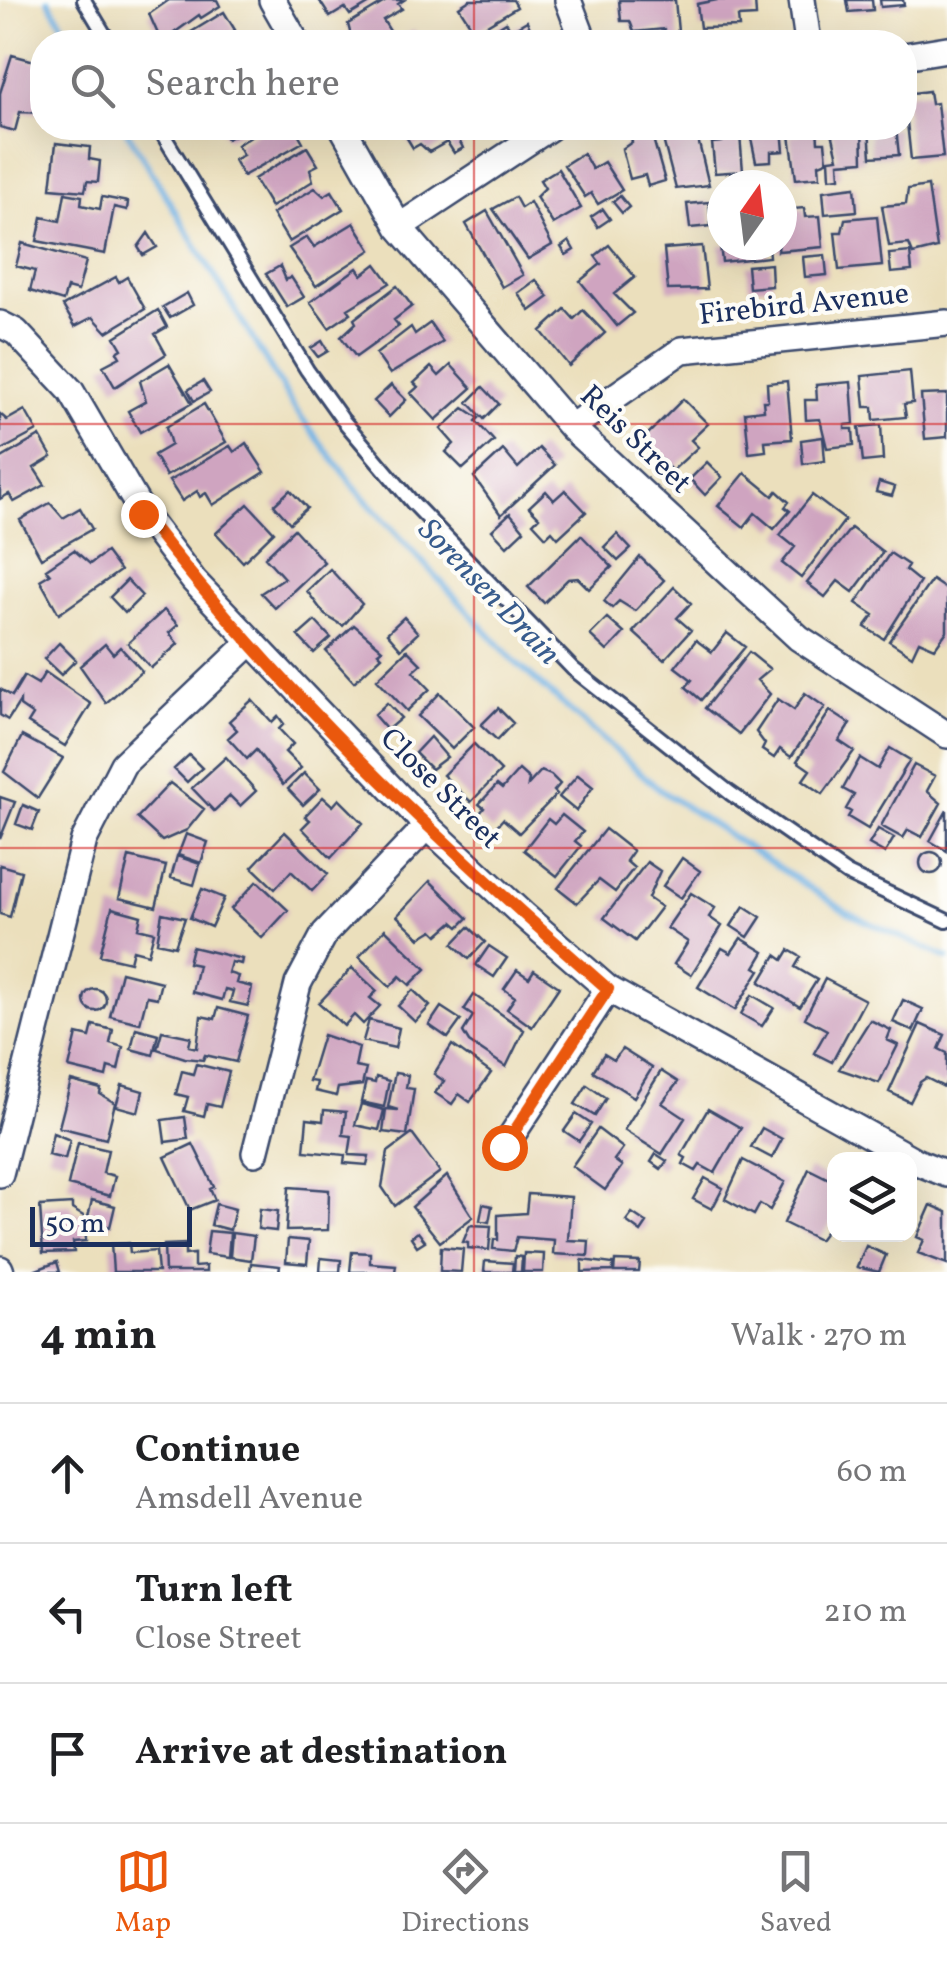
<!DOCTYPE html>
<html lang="en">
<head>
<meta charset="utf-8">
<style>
	body { margin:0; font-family:Vollkorn,serif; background:#f6f6f6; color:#202124 }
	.controls { position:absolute; right:30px; bottom:30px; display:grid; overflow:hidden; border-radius:20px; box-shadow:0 10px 40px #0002 }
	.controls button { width:90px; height:90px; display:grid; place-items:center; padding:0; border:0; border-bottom:2px solid #e0e0e0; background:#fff; color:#202124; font:50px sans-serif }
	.compass { position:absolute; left:707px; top:170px; width:90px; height:90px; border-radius:50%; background:#fff; box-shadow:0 10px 40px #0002; rotate:14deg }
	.scale { position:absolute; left:30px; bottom:25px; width:162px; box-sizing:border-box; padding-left:10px; border:5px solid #1b2f5e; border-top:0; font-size:28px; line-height:35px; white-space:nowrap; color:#1b2f5e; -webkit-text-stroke:8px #fdfcf7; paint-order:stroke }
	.stop { position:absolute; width:30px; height:30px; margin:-22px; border:8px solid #ea580c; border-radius:50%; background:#fff }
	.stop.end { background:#ea580c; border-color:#fff; box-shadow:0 2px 10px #0008 }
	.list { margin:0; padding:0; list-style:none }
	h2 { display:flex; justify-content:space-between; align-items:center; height:130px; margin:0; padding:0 40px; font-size:42px }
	h2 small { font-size:32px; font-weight:400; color:#757577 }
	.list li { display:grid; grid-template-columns:65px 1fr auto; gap:30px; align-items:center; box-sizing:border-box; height:140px; padding:0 40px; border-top:2px solid #e0e0e0 }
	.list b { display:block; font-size:38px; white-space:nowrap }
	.list p { margin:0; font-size:32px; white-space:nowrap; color:#757577 }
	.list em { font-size:32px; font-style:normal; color:#757577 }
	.icon { flex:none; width:55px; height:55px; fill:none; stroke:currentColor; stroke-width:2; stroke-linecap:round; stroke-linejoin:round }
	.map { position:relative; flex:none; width:947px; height:1272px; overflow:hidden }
	.search { position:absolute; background:#fff; box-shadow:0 10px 40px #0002; left:30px; right:30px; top:30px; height:110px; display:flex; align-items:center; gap:25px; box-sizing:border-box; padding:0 35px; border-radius:40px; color:#757577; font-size:38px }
	.sheet { height:550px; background:#fff }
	nav { display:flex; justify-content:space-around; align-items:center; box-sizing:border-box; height:140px; border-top:2px solid #e0e0e0; background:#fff; font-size:28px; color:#757577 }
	nav a { display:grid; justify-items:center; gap:5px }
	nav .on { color:#ea580c }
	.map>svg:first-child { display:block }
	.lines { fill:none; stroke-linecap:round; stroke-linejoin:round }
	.stream { stroke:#6eb0e3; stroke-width:6 }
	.building { fill:#cfa4c0 }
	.service-casing { stroke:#3a496c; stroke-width:18 }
	.minor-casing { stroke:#3a496c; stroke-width:30 }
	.service { stroke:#fff; stroke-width:12 }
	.minor { stroke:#fff; stroke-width:25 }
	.route { stroke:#ea580c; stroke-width:12 }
	.grid { fill:none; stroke:#d62828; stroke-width:2.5; stroke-opacity:0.55 }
	.labels { text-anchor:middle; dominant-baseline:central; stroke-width:8; stroke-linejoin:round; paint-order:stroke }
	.street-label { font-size:30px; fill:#1b2f5e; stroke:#fdfcf7 }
	.water-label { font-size:32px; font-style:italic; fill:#385c8d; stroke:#fdfcf7 }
</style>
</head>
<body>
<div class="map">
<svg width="947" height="1272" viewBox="0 0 947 1272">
	<rect width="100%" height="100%" fill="#fdfcf7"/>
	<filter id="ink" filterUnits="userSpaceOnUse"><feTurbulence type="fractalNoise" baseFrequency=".01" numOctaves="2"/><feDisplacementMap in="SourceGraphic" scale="20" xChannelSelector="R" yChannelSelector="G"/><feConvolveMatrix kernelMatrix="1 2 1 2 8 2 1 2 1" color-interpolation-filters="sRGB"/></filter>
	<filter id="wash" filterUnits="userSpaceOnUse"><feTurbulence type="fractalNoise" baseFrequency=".0048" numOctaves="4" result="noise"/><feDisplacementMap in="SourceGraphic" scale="40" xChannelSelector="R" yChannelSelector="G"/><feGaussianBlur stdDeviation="2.25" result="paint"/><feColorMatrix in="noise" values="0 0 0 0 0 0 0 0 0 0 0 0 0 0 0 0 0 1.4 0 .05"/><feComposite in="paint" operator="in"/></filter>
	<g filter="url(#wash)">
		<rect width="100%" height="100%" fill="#ebdfbc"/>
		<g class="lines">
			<path class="stream" d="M48 0 74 42
				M125 128 295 409 360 494 514 661 660 790 848 913 947 958"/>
		</g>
		<g id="blocks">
			<path class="building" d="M169 0H217L220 6 201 18 199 15 167 38 158 34 149 14Z
				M319 0H375L350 15 345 8 330 17Z
				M388 0H404L398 4 402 9 383 20 393 36 381 42H341L351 36 348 24Z
				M470 0H513L517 7 475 32 459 7Z
				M619 0H675L679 42H665L664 29 634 32 630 21H621Z
				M717 0H755L756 16 738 17 739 27 700 28 697 4Z
				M847 0H872L873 10 849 12Z
				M880 0H903L904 5 881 7Z
				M224 12 235 30 228 35 229 42H175Z
				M527 21 536 42 478 40 506 22 511 30Z
				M414 30 422 42H394Z
				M12 55 42 63 38 77 42 78 41 113 20 112 15 131 0 127V93Z
				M929 91 931 104 937 103 943 157 911 160 904 94Z
				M220 128H249L227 139Z
				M263 128H295L303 142 243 176 234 160 243 155 237 145Z
				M405 128H453L463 148 454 153 447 142 429 152 420 144 413 148 402 130Z
				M650 128 665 181 648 186 645 175 630 179 622 149 632 142 630 132Z
				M660 128H684L686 135 696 131 709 185 676 189Z
				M718 128H746V133L740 135 743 171 715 173 712 143 722 142Z
				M749 128H782L784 151 771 152V161L756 162Z
				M798 128H817L818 142H825L827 161 819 164 820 177 796 179 790 135 799 134Z
				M831 128H862L863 161 839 163 840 177 830 178 829 159 838 158Z
				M869 128H896L899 155 871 157Z
				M56 143 90 147 89 159 100 161 98 182 87 181 85 191 51 188Z
				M307 147 318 165 310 169 313 181 271 207 254 179Z
				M583 153 592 169 604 162 622 190 598 204 591 193 585 197 564 165Z
				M558 169 581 208 553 224 536 197 545 188 540 180Z
				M928 186 937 248 913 254 909 244 889 246 882 206 906 204 908 189Z
				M855 187 857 211 825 214 823 191Z
				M315 188 324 196 332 191 343 209 289 242 272 214Z
				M65 193 82 196 81 205 100 209 102 197 128 202 127 210 114 207 105 254 37 241 42 217 60 221Z
				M620 196 629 207 622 213 613 202Z
				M515 197 521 208 530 202 552 245 528 259 493 209Z
				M709 202 711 226 690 228 687 204Z
				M804 208 805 217 820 216 823 247 778 251 782 210Z
				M603 209 610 219 598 227 591 217Z
				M487 211 523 275 502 287 466 224Z
				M877 216 882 266 839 270 835 232H842L845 219Z
				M354 223 371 250 316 286 289 248 307 237 314 247Z
				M148 233 157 247 143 255 138 247Z
				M569 241 574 250 566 255 561 247Z
				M22 243 86 261 78 291 67 288 63 301 30 291 35 271 16 266Z
				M609 245 635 277 614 294 633 313 617 326 580 281 601 264 595 256Z
				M720 245H768L769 257 722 262Z
				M702 246 707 289 668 290 664 249Z
				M910 252 912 271 891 273 889 254Z
				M825 255 827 275 805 277 803 257Z
				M376 264 390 283 348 309 351 313 329 328 310 302 357 268 362 275Z
				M771 264 772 286 749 288 747 266Z
				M280 266 286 280 291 277 304 297 287 307 266 274Z
				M116 277 119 282 127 277 145 309 107 332 93 317 75 326 63 306Z
				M536 280 549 297 530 311 518 293Z
				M397 286 412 306 394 320 399 326 356 357 341 337 356 323 354 319Z
				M187 293 193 305 170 318 163 307Z
				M565 309 574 319 583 310 605 333 569 366 541 331Z
				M158 310 167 327 155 334 166 354 115 387 103 366 120 357 117 352 122 349 115 337Z
				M430 323 443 342 390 374 376 354 411 327 415 334Z
				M322 341 328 351 318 357 311 348Z
				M169 364 192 403 140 432 128 411 146 401 140 381Z
				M451 365 472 388 436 420 411 393 418 387 414 383 431 367 439 376Z
				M910 371 913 403 904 404 906 417 874 420 873 407H865L862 376Z
				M203 381 210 392 194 401 188 390Z
				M787 381 792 439 765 441 766 451 749 453 745 412 764 410 763 401H768L767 383Z
				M851 382 854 424 845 425V429H853L854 445 827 448 820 419 806 420 805 400H817L816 385Z
				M391 385 406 400 389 417 374 401Z
				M483 387 499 404 484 419 468 402Z
				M947 394V437L925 439 921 395Z
				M683 399 708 424 691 440 698 447 672 471 642 440Z
				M204 404 226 442 166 476 154 455 171 445 166 427Z
				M464 408 479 418 476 421 494 441 463 469 446 452 454 444 441 429Z
				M25 410 37 431 0 451V414L7 420Z
				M881 425 883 460 863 462 859 427Z
				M40 436 52 457 34 468 45 485 14 502 9 494 0 499V459Z
				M823 437 825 461 803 464 801 440Z
				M246 443 265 472 213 505 206 493 200 497 197 491 182 501 169 481 230 446 234 452Z
				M539 448 555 465 501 515 474 477 503 450 518 468Z
				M707 462 722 477 705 495 690 479Z
				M745 473 773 496 777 491 789 502 785 507 790 511 774 529 755 513 744 527 718 506Z
				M879 482 895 487 892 496 876 492Z
				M290 490 307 508 290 523 274 505Z
				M565 490 586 512 558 538 552 531 546 537 533 523 539 517 529 507 546 491 554 500Z
				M812 495 845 520 801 578 782 563 795 547 780 535Z
				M50 503 63 518 80 508 92 529 41 558 20 520Z
				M248 504 274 532 243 562 216 533Z
				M510 513 524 530 507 546 492 530Z
				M851 528 883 552 853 592 838 581 825 597 807 583Z
				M294 529 324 562 275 608 261 593 284 578 265 557Z
				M617 534 631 549 618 561 604 547Z
				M581 535 612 567 589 589 578 578 568 579 544 603 528 587Z
				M74 550 90 564 106 552 120 571 59 614 40 580 50 574 46 569Z
				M890 553 908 565 905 570 920 582 884 639 865 627 874 615 856 603Z
				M640 557 664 580 635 611 619 601 612 608 604 601Z
				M330 569 362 604 343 626 325 615 307 591Z
				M127 580 142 596 125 613 110 597Z
				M932 580 947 590V631L935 648 919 641 912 656 889 641Z
				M674 587 691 603 677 618 691 630 664 660 633 632Z
				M164 610 178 625 169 633 178 644 151 668 128 643Z
				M404 617 418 633 401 649 387 633Z
				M607 618 624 633 607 651 590 635Z
				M315 621 331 638 314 653 298 636Z
				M354 625 382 649 378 652 382 656 354 682 326 651Z
				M727 633 745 647 701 700 686 687 692 680 675 667 696 640 712 652Z
				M59 643 76 660 61 675 44 659Z
				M105 644 113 654 120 647 142 671 106 703 80 666Z
				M407 650 421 664 413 671 430 689 407 711 377 679Z
				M749 652 770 669 757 680 770 694 739 734 705 708Z
				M45 672 91 704 65 746 28 723 33 715 20 706V701L8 720 0 715V689L12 696 24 676 38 684Z
				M440 693 474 727 452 749 418 716Z
				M805 693 825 707 791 757 780 749 774 758 762 750 765 744 756 732 778 699 794 710Z
				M252 700 272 722 278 716 284 724 279 729 293 744 285 752 301 768 283 785 256 750 247 759 228 738 237 730 229 721Z
				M387 703 401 718 387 730 374 715Z
				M498 708 513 723 497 740 481 725Z
				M830 711 850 724 839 741 854 751 823 794 803 780 810 770 797 761Z
				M22 736 63 758 38 798 4 772Z
				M430 737 447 757 431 769 415 753Z
				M474 744 501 771 471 802 443 775Z
				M890 748 910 760 868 829 848 817 851 812 846 809 854 795 843 789 860 758 878 769Z
				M189 755 202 768 187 782 174 769Z
				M226 757 256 791 240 806 230 796 214 811 192 788Z
				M914 765 935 776 927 791 941 803 922 837 908 830 903 838 881 826Z
				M519 770 529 779 528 785 541 771 551 775 560 784 554 791 557 794 519 833 503 819 492 831 477 817 484 808 479 804 497 785 502 789Z
				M304 773 320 789 303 805 288 789Z
				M578 775 593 787 576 811 559 797Z
				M170 783 204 809 187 830 162 841 137 818Z
				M0 797 15 802 0 839Z
				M323 797 333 806 339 799 363 823 331 858 302 828 310 820 305 816Z
				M23 805 39 812 32 830 16 824Z
				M947 810V851L930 841Z
				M562 815 583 832 575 841 581 846 557 876 524 850 548 819 554 824Z
				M605 829 633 851 626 861 634 868 615 892 599 880 577 903 558 888Z
				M878 829 894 838 885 853 869 844Z
				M285 832 328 874 312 891 291 871 275 889 252 867Z
				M186 834 208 842 201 863 178 855Z
				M920 863a11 11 0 1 1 22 0a11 11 0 1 1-22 0Z
				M177 856 200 864 194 885 171 878Z
				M129 857 166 866 156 907 119 898Z
				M682 858 700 871 681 898 663 886Z
				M647 862 660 871 648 898 661 907 635 941 604 918Z
				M0 865 21 871 10 917 0 914Z
				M257 881 288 910 262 938 231 909Z
				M430 881 468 918 459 927 453 922 438 935 433 930 420 938 397 916Z
				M202 889 224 898 211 927 190 918Z
				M691 893 715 908 709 917 722 926 691 975 674 964 688 942 667 928Z
				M744 906 761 917 748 937 731 926Z
				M112 908 141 916 138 928 154 932 148 954 133 950 130 962 100 955Z
				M162 913 185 918 175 946 157 942Z
				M469 927 485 942 469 959 453 944Z
				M385 929 426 969 410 985 400 976 390 987 359 957Z
				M741 938 764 952 755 967 760 970 735 1010 698 987 722 948 731 953Z
				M489 946 507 958 494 977 476 965Z
				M192 947 242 959 241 964 231 962 228 973 238 976 236 983 252 987 248 1006 230 1002 233 991 225 989 222 1000 192 992 198 965 188 963Z
				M789 950 801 957 795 967 817 980 800 1007 760 982 776 955 783 960Z
				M352 968 377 991 370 998 380 1006 363 1024 354 1015 344 1026 319 1003Z
				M517 970 529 978 534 970 559 987 532 1027 507 1009 515 997 504 989Z
				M121 972 161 982 157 998 147 996 140 1023 110 1016Z
				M825 979 865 1000 832 1062 814 1053 827 1030 805 1018Z
				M84 1000a11 11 0 1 1 22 0a11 11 0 1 1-22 0Z
				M413 990 430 1006 415 1022 398 1006Z
				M474 995 524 1030 506 1067 469 1042 463 1032 473 1016 464 1010Z
				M752 995 774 1008 762 1026 741 1014Z
				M903 1000 923 1009 913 1031 893 1022Z
				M441 1007 461 1020 448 1038 429 1025Z
				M218 1008 248 1016 236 1062 205 1055 203 1060 185 1058 157 1049 162 1031 191 1037 189 1046 197 1048 201 1016 215 1019Z
				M369 1020 399 1028 395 1048 363 1041Z
				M870 1020 891 1030 887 1040 898 1045 879 1083 839 1069Z
				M920 1024 945 1035 939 1049 947 1053V1080L944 1087 926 1078 920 1082 910 1102 889 1092Z
				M93 1025 113 1030 110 1043 123 1047 118 1070 108 1067 106 1077 69 1068 77 1034 90 1037Z
				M136 1028 158 1034 153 1055 131 1049Z
				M323 1035 359 1047 355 1067 366 1069 362 1085 338 1088 336 1096 315 1091 317 1082 309 1081Z
				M452 1045 491 1073 470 1102 459 1094 452 1104 435 1093 444 1081 434 1074Z
				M622 1049 652 1068 634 1097 593 1071 604 1054 614 1060Z
				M196 1064 229 1072 220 1107 207 1104 204 1116 184 1111 188 1097 176 1094 182 1071 193 1074Z
				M661 1071 678 1082 662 1103 685 1118 662 1154 624 1130Z
				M395 1073 408 1075 406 1088 414 1089 407 1135 383 1132 386 1109 398 1110 388 1107Z
				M376 1077 389 1081 384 1107 361 1102 366 1081 375 1083Z
				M71 1081 101 1089 100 1094 115 1103 106 1139 59 1127Z
				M122 1085 143 1091 138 1112 116 1106Z
				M587 1085 606 1098 595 1116 575 1104Z
				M361 1104 384 1110 379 1130 355 1125Z
				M708 1109 741 1128 715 1173 700 1165 696 1171 683 1164 686 1158 681 1155Z
				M324 1110 346 1112 343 1135 352 1136 349 1155 369 1156 367 1165 344 1163 345 1155 304 1151 307 1119 323 1121Z
				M576 1114 591 1124 579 1141 564 1131Z
				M185 1117 188 1139 165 1142 162 1120Z
				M762 1128 782 1139 772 1158 751 1147Z
				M598 1129 623 1148 614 1160 622 1166 605 1190 572 1166Z
				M53 1133 70 1140 65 1159 48 1155Z
				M412 1134 440 1172 395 1206 382 1187 388 1152Z
				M78 1143 108 1150 103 1173 115 1176 110 1196 68 1185Z
				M193 1144 214 1187 210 1189 215 1200 190 1210 165 1157Z
				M656 1154 667 1161 661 1169 651 1162Z
				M743 1160 785 1182 770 1210 760 1204 754 1215 725 1199Z
				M809 1169 831 1180 834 1173V1220L819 1240 784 1223Z
				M447 1176 473 1217 440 1242 412 1207Z
				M705 1178 723 1188 712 1209 693 1199Z
				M289 1187 329 1190 328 1230 286 1231Z
				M528 1194 571 1197 568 1240 589 1241 588 1256 553 1254 554 1240 517 1237 513 1251 493 1249 494 1239 498 1240V1215L526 1213Z
				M92 1200 115 1206 110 1227 87 1221Z
				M72 1204V1209L85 1217 86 1241 73 1242 74 1252 43 1253 40 1206Z
				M216 1204 235 1209 230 1230 211 1225Z
				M483 1204 492 1206 489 1222 480 1220Z
				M931 1205 947 1212V1264L918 1253 924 1240 917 1237Z
				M260 1209 278 1211 276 1231 258 1229Z
				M632 1213 647 1223 641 1232 626 1221Z
				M470 1225 491 1226 489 1250 468 1248V1243L463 1242Z
				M209 1231 230 1233 228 1257 206 1254Z
				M418 1232 425 1241 417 1246 411 1237Z
				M232 1233 254 1236 251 1260 230 1257Z
				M288 1239 309 1241 307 1264 286 1262Z
				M129 1243 130 1253 156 1251 158 1272H113L111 1244Z
				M185 1244V1255L194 1254V1267L206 1266V1272H165L164 1245Z
				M866 1246 886 1255 879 1272 857 1267Z
				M441 1247 463 1249 461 1272 440 1271Z
				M352 1252 370 1253V1263L396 1265 395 1272H350Z
				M524 1253 544 1254 543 1272H523Z
				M515 1256 522 1257 521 1272H514Z
				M321 1258 341 1260 340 1272H320Z
				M582 1260 613 1264V1271L582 1272Z
				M485 1261 513 1263 512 1272H484Z
				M615 1261 640 1262 639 1272H614Z
				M57 1262 60 1272H31Z
				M251 1263 280 1266 279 1272H250Z"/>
		</g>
	</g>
	<g filter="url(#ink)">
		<use href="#blocks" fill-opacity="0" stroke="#3a496c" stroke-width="2.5"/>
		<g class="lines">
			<defs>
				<path id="service" d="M84 0 109 42
					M159 128 307 370 342 419 412 502 573 669 730 793 847 874 947 921"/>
				<path id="minor" d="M272 0 296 42
					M568 0 584 42
					M802 0 808 42
					M904 56 947 49
					M343 128 399 227 571 427 799 638 947 735
					M399 227 549 128
					M0 324 16 332 71 391 143 514 194 581 427 826 522 914 608 989 917 1162 947 1174
					M571 427 682 350 947 323
					M504 1147 608 989
					M255 1153 298 984 325 933 427 826
					M0 1174 84 840 123 764 250 643
					M0 1269 1 1272"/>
			</defs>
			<use href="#service" class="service-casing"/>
			<use href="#minor" class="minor-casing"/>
			<use href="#service" class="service"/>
			<use href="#minor" class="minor"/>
		</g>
	</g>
	<g class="lines" filter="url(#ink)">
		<path class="route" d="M143 514C277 690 442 844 608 989L504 1147"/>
	</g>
	<path class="grid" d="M474 0V42M474 128V1272M0 424H947M0 848H947"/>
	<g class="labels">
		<g class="street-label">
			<text transform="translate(804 305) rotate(-6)">Firebird Avenue</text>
			<text transform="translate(635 440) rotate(44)">Reis Street</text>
			<text transform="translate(440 789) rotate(45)">Close Street</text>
		</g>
		<g class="water-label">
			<text transform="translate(488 593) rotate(46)">Sorensen Drain</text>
		</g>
	</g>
</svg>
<div class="controls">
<button><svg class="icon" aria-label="layers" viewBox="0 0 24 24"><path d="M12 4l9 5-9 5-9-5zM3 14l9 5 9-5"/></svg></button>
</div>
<svg class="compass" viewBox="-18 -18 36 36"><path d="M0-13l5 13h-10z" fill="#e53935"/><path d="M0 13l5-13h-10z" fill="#757577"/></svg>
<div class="scale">50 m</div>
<div class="stop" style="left:504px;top:1147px"></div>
<div class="stop end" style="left:143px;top:514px"></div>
<div class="search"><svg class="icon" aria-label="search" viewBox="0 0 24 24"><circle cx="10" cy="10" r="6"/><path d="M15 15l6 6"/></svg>Search here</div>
</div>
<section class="sheet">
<h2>4 min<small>Walk · 270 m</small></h2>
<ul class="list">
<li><svg class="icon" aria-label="ahead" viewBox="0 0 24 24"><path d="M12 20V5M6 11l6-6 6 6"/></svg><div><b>Continue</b><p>Amsdell Avenue</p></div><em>60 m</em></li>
<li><svg class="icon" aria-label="left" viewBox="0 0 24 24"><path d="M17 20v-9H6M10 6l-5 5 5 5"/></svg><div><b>Turn left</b><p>Close Street</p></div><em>210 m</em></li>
<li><svg class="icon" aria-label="arrive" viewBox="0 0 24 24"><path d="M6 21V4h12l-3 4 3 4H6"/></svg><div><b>Arrive at destination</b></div></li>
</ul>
</section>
<nav>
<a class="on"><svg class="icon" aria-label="map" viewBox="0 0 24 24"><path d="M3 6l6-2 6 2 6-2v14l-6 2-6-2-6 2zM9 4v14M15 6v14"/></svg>Map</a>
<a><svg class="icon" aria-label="directions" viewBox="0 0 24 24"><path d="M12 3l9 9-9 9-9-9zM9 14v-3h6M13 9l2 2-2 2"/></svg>Directions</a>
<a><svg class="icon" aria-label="saved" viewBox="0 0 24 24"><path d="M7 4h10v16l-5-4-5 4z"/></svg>Saved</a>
</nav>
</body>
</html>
